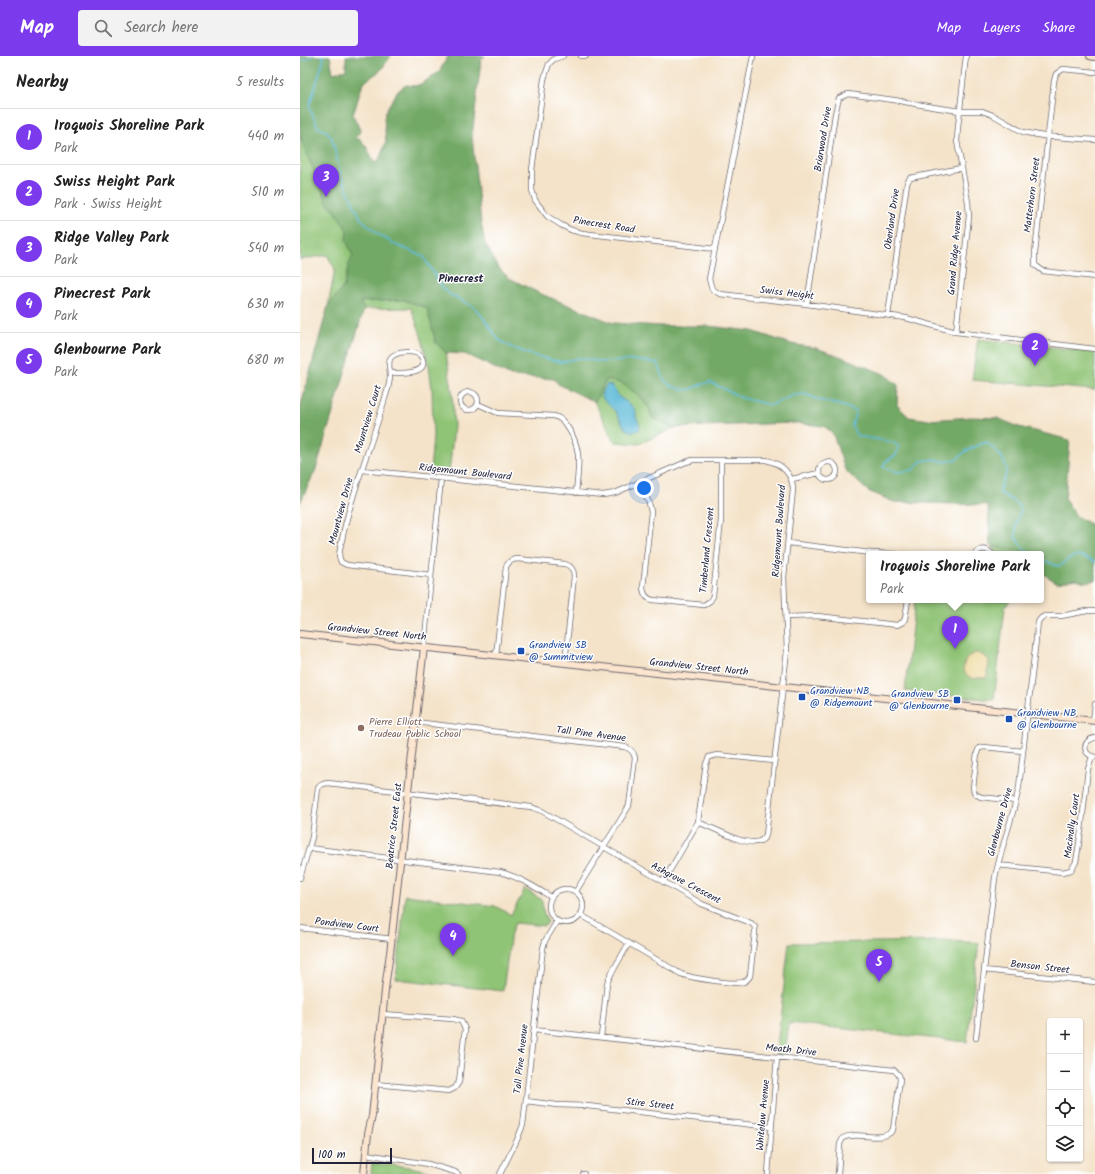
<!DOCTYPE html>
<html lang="en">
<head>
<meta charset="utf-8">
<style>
	body { margin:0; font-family:Kalam,sans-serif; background:#f2f2f2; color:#222 }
	.controls { position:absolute; right:12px; bottom:12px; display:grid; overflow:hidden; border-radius:4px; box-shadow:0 1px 3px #0004 }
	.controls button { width:36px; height:36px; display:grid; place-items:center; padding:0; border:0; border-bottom:1px solid #e0e0e0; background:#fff; color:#222; font:20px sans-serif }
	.scale { position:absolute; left:12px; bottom:10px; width:80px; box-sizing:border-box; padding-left:4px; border:2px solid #22223b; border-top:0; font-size:11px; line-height:14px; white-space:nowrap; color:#22223b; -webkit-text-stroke:3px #fff; paint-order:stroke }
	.you { position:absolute; left:344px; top:432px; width:14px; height:14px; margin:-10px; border:3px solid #fff; border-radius:50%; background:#1a73e8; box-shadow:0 0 0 6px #1a73e833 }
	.badge { display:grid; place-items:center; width:26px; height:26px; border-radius:50%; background:#7c3aed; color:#fff; font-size:13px; font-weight:700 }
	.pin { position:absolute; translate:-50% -33px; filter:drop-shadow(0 1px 2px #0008) }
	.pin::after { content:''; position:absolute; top:21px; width:14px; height:12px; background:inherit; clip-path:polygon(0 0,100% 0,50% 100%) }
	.popup { position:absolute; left:566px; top:495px; width:178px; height:52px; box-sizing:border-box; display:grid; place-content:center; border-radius:4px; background:#fff; filter:drop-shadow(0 1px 3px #0005); font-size:13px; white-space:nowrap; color:#767676 }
	.popup b { font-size:15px; color:#222 }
	.popup::after { content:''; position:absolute; left:50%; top:100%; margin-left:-8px; border:8px solid transparent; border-top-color:#fff }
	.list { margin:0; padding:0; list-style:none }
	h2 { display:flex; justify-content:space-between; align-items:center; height:52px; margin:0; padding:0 16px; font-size:17px }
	h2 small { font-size:13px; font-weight:400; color:#767676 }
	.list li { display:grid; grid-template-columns:26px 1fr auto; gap:12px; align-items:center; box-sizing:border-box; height:56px; padding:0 16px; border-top:1px solid #e0e0e0 }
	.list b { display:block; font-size:15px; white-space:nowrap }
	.list p { margin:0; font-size:13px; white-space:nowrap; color:#767676 }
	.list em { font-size:13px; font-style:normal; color:#767676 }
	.icon { flex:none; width:22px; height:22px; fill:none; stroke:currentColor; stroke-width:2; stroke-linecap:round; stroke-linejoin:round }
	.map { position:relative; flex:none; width:795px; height:1118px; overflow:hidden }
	header { display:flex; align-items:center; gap:24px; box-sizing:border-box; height:56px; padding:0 20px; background:#7c3aed; color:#fff }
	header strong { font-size:19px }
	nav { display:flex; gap:22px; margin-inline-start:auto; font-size:14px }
	.search { width:280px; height:36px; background:#f2f2f2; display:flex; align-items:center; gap:10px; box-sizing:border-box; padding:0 14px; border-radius:4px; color:#767676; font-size:15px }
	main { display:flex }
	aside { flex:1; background:#fff }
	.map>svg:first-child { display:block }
	.green { fill:#8fc374; stroke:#587258 }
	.forest { fill:#73a966; stroke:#4a6650 }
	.sand { fill:#eeda9e; stroke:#887e6c }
	.water { fill:#58b7d6; stroke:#3d6c88 }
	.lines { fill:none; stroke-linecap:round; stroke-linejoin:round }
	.stream { stroke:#58b7d6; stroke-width:1.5 }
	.street-casing { stroke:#6c666d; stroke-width:6 }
	.secondary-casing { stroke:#6c666d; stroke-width:8 }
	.street { stroke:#fff; stroke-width:4.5 }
	.secondary { stroke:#fce5cf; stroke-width:6 }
	.transit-dot { fill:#1a4fb4; stroke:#fff; stroke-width:1.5 }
	.education-dot { fill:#8d6e63; stroke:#fff; stroke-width:1.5 }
	.labels { text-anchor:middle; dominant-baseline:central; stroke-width:3; stroke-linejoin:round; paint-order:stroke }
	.street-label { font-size:10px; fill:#22223b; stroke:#fff }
	.transit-label { font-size:10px; fill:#164399; stroke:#fff; text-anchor:start }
	.education-label { font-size:10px; fill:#785e54; stroke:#fff; text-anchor:start }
	.neighbourhood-label { font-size:11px; font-weight:bold; fill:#22223b; stroke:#fff }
</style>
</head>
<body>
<header>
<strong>Map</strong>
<div class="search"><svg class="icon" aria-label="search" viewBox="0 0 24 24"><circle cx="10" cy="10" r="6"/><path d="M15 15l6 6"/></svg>Search here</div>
<nav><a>Map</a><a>Layers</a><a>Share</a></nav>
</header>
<main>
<aside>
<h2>Nearby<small>5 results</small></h2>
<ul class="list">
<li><span class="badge">1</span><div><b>Iroquois Shoreline Park</b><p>Park</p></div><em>440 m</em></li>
<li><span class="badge">2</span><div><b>Swiss Height Park</b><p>Park · Swiss Height</p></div><em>510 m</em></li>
<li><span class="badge">3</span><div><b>Ridge Valley Park</b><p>Park</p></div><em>540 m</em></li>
<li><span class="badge">4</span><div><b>Pinecrest Park</b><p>Park</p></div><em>630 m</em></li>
<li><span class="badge">5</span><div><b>Glenbourne Park</b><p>Park</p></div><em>680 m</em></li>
</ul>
</aside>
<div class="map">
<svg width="795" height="1118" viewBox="0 0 795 1118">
	<rect width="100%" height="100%" fill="#fff"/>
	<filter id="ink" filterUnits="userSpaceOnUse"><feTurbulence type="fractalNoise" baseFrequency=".025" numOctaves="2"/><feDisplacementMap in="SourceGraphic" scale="8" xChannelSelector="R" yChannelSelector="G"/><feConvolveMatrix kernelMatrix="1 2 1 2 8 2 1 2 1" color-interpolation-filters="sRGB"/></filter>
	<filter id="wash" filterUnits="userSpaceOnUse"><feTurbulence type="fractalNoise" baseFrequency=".012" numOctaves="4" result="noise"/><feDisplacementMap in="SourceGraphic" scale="16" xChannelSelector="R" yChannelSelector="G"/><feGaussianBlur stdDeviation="0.9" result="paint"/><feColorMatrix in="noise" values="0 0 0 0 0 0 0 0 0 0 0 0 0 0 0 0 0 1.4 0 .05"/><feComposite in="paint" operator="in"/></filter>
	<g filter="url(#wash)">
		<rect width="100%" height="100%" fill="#f4e3c9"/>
		<path class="green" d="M0 5 9 51 123 200 136 287 146 297 152 334 154 371 149 418 130 415 133 381 132 333 129 310 120 276 111 252 64 253 28 250 35 213 27 199 0 204Z
			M678 283 795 296V334L672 324Z
			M279 302 403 370 374 372 339 388 315 386 284 326Z
			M690 490 721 495 724 498H696L695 494Z
			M615 544H710L705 552 694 644 605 635Z
			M225 833 242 844 244 858 248 866 245 870 215 867 211 877 203 935 96 923 105 839 195 850 211 859Z
			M651 885 679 887 667 986 489 967 485 999 476 998 489 887Z
			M72 1107C94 1110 117 1110 138 1118H71Z"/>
		<path class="forest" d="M0 0H30L33 17 46 14V0H91L81 14 63 27 53 59 61 76 55 83H60L67 92 75 107 78 106 86 86 84 62 87 52 98 35 106 29 115 30 121 28 139 16 148 0H185L181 4 172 81 181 166 185 188 199 212 209 222 241 238 313 267 361 270H408L452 275 491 288 516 292 542 301 584 318 598 329 597 349 609 361 629 364 672 361 697 362 719 371 770 384 765 443 776 460 795 471V524L785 526 776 523 757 527 741 516V498H724L721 495 690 490 688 449 594 446 568 435 545 414 533 378 528 373 523 370 495 367 403 370 374 372 352 362 349 352 337 338 321 327 306 324 295 346 258 328 254 323 211 320 165 298 146 297 136 287 127 252 104 244 60 246 64 253 16 413 0 447V352L28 250 44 230 49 207 53 200 46 184 47 174 34 153 27 147 0 81Z"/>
		<path class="sand" d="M677 597 684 600 689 604 688 614H687V621C683 623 682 621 678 622 675 622 676 623 672 622 658 617 663 599 677 597Z"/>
		<path class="water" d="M307 328 312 330 318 340 332 350 336 356V361L340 369 339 374 332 376 326 373 315 355 303 343 301 338Z"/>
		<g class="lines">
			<path class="stream" d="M22 0 24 2 9 51 18 71 26 75 32 82 41 120 61 163 79 179 96 189 123 200 142 231 149 238 174 251 182 260 199 284 213 292 235 300 261 306 279 302 303 306 334 304 358 307 364 324 372 330 384 334 392 333 400 329 410 326 442 342 471 349 494 339 505 338 519 344 543 350 556 355 552 370 557 380 593 386 599 391 596 399 585 406 583 411 598 416 613 414 621 405 635 403 645 406 657 403 666 395 686 386C695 392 708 405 706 417 705 424 699 429 700 437 708 442 717 445 721 454L716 467V483L729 498
				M0 5 8 3 12 0
				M741 503 757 510 761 509 772 501 781 500 795 506"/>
		</g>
	</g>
	<g filter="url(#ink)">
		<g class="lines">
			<defs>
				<path id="street" d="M263 0 254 3 249 8 244 23 232 114V134L235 144 247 160 261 169 271 174 282 177 415 193
					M281 0H286
					M453 0 409 223 412 233 420 238 507 248 606 262 656 276 795 293
					M795 16 763 13 756 18 754 25 735 197V209L743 215 795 221
					M507 248 535 58 539 42 548 38 594 44 633 51 660 55H682L693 59 723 76 743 80 795 84
					M588 259 607 127 610 122 661 112
					M656 276 669 160 668 146 657 85 658 71 666 0
					M90 317C99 317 130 319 122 302 118 293 93 295 90 303 88 308 90 314 90 319 90 326 88 333 86 339 73 383 56 426 45 470 43 480 40 490 39 500L41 506 47 509 131 519
					M160 345a9 9 0 1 1 18 0a9 9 0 1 1-18 0Z
					M178 348 198 357 254 360C261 362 264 366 268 372 283 394 278 412 276 437
					M519 415a9 9 0 1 1 18 0a9 9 0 1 1-18 0Z
					M62 414 303 439 315 437 386 406 393 404H466C481 407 493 418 493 434L484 521 487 595 466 779C461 790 447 786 437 783L398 766
					M492 423 519 417
					M340 426 349 447 351 456 343 532C344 539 347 543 353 544L404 549 410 545 413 540 421 464V404
					M488 487 571 497 595 498
					M675 498C680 492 687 492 692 498
					M486 561 517 560 597 569 603 566 605 563 608 544
					M124 591 141 423
					M196 599 206 511C208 506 212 503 218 503L265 508C271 510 274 514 274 520L265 607
					M793 665 795 648
					M115 666 325 691C331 693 334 696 335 702L329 750 276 835
					M795 682C782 684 782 699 795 701
					M716 745 681 741 675 738 673 732 677 697 679 692 684 691 723 695
					M9 792 200 816C219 821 235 831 251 841
					M698 809 763 816 771 814 776 806 781 775 788 713 792 701
					M0 822 9 792 12 781 18 732C21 728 23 728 28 727L231 751 242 755 402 848 451 867 455 871V876L450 920C448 923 447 925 443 926 434 929 391 922 381 918L281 859
					M363 826 398 766 406 708 409 701 417 699 474 705
					M249 850a17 17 0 1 1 34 0a17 17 0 1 1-34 0Z
					M0 872 92 883
					M684 914 795 926
					M234 974 594 1014 599 1019 600 1023 593 1074C582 1088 557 1074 543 1082L540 1088 538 1118
					M301 981 307 927 311 918 329 887
					M676 982 695 822C701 791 713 762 719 731L738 566 741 562 745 560H761L787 555H795
					M75 1028 149 1035 155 1032 159 1026 165 973 161 965 153 963 82 958
					M226 1045 257 1049 287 1050 471 1071
					M66 1098 128 1108 155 1116 158 1118
					M200 1118 217 1084 223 1069 243 892 245 885 257 865
					M283 1118H284
					M468 1118 477 1001"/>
				<path id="secondary" d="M790 0 795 1
					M0 578 795 665
					M64 1118 68 1078 72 1060 86 925 90 897 124 591"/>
			</defs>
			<use href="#street" class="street-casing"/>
			<use href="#secondary" class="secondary-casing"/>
			<use href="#street" class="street"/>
			<use href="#secondary" class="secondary"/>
		</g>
	</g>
	<g class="transit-dot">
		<rect x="217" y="591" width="8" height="8" rx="2"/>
		<rect x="498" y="637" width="8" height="8" rx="2"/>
		<rect x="653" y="640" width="8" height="8" rx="2"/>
		<rect x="705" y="659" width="8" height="8" rx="2"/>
	</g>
	<circle class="education-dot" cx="61" cy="672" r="4"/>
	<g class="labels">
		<g class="street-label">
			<text transform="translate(523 83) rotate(-81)">Briarwood Drive</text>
			<text transform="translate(732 139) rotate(-83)">Matterhorn Street</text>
			<text transform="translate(592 163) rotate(-82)">Oberland Drive</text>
			<text transform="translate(304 169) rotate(9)">Pinecrest Road</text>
			<text transform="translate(655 197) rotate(-85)">Grand Ridge Avenue</text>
			<text transform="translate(487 237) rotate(7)">Swiss Height</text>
			<text transform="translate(68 363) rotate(-73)">Mountview Court</text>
			<text transform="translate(165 416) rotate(6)">Ridgemount Boulevard</text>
			<text transform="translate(41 455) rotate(-75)">Mountview Drive</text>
			<text transform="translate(479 475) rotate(-86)">Ridgemount Boulevard</text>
			<text transform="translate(407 494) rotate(-85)">Timberland Crescent</text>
			<text transform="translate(77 576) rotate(6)">Grandview Street North</text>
			<text transform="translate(399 611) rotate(6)">Grandview Street North</text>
			<text transform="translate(291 678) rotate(7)">Tall Pine Avenue</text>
			<text transform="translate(700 766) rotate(-75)">Glenbourne Drive</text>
			<text transform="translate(94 770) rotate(-84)">Beatrice Street East</text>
			<text transform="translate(772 770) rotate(-82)">Macinally Court</text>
			<text transform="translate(386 827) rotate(28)">Ashgrove Crescent</text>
			<text transform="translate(47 869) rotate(7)">Pondview Court</text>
			<text transform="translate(740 911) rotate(6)">Benson Street</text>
			<text transform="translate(491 994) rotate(6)">Meath Drive</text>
			<text transform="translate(221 1003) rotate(-84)">Tall Pine Avenue</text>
			<text transform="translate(350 1048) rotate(6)">Stire Street</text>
			<text transform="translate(463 1059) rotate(-85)">Whitelaw Avenue</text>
		</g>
		<g class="transit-label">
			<text x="229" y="589">Grandview SB<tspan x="229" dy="12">@ Summitview</tspan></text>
			<text x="510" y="635">Grandview NB<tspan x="510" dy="12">@ Ridgemount</tspan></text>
			<text x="649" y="638" text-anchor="end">Grandview SB<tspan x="649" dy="12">@ Glenbourne</tspan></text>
			<text x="717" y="657">Grandview NB<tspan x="717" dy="12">@ Glenbourne</tspan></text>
		</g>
		<g class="education-label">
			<text x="69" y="666">Pierre Elliott<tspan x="69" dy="12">Trudeau Public School</tspan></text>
		</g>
		<g class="neighbourhood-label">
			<text x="161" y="223">Pinecrest</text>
		</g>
	</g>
</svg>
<div class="controls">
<button>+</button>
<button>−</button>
<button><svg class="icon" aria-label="locate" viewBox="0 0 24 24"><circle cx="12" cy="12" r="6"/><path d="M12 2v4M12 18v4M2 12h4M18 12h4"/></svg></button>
<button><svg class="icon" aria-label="layers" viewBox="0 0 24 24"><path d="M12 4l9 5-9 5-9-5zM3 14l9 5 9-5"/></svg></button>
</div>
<div class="scale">100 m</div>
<div class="you"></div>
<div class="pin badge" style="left:655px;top:593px">1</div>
<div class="popup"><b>Iroquois Shoreline Park</b>Park</div>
<div class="pin badge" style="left:735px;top:310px">2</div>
<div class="pin badge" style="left:26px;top:141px">3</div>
<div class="pin badge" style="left:153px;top:900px">4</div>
<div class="pin badge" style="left:579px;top:926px">5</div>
</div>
</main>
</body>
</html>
